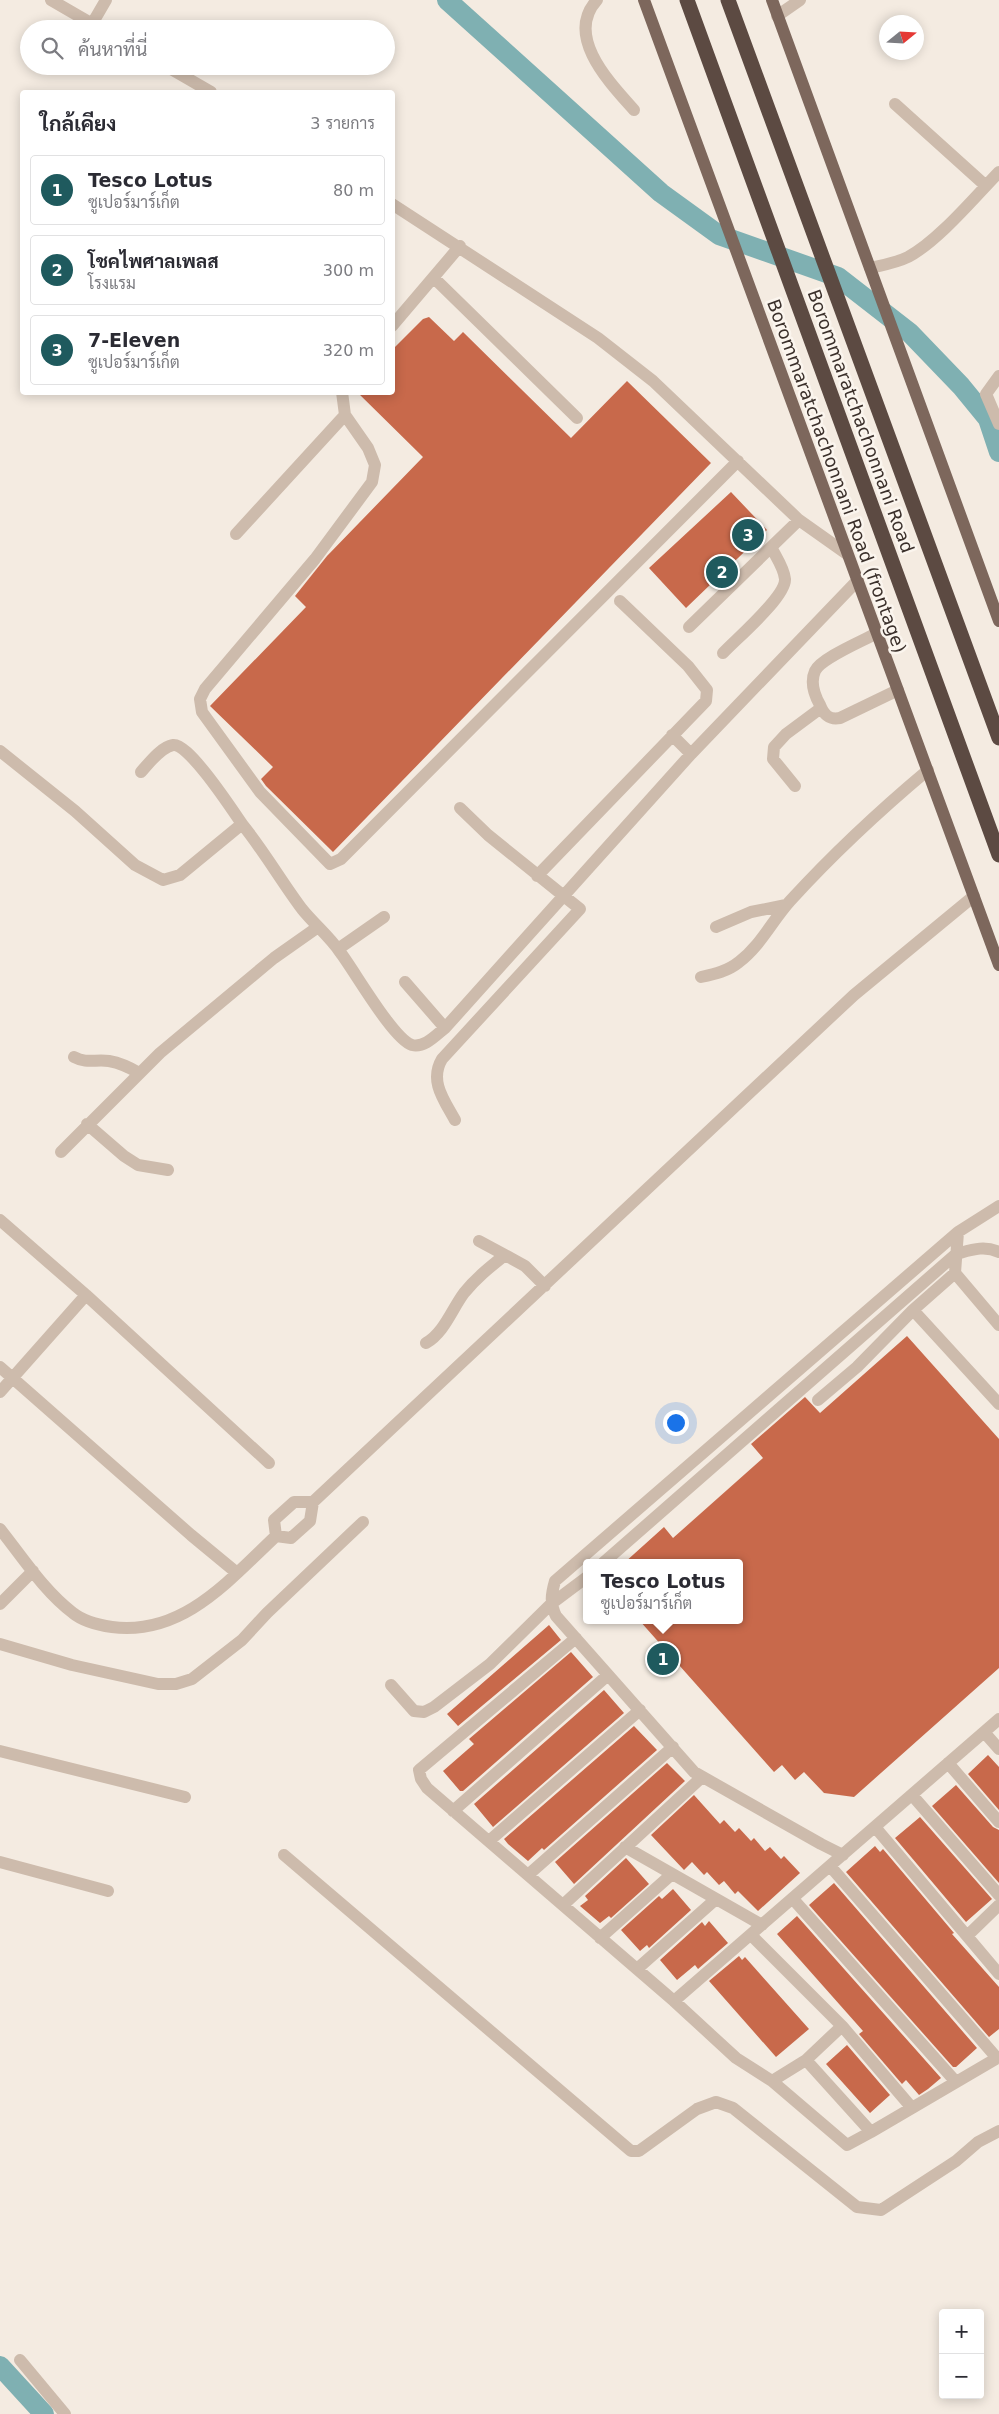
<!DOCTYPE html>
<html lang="th">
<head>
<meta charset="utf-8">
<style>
	body { margin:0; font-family:"DejaVu Sans",Sarabun,sans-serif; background:#f2f2f3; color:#2b2b33 }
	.controls { position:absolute; right:15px; bottom:15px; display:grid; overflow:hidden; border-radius:5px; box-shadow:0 2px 12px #0003 }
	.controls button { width:45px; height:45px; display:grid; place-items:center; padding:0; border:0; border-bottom:1px solid #e1e1e2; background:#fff; color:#2b2b33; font:25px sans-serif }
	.compass { position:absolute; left:879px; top:15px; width:45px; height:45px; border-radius:50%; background:#fff; box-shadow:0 2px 12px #0003; rotate:72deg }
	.you { position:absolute; left:675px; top:1422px; width:18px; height:18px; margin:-12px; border:4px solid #fff; border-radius:50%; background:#1a73e8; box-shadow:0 0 0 8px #1a73e833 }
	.badge { display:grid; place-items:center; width:32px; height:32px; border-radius:50%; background:#1f5a5e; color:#fff; font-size:16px; font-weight:700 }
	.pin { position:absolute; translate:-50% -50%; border:2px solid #fff; box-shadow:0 1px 5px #0006 }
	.popup { position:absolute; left:583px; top:1559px; width:160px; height:65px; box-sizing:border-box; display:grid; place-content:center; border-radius:5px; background:#fff; filter:drop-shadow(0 1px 4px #0005); font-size:16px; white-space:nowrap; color:#7c7c81 }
	.popup b { font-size:19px; color:#2b2b33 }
	.popup::after { content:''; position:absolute; left:50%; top:100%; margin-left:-10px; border:10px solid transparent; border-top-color:#fff }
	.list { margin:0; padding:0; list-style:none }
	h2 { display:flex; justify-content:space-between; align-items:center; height:65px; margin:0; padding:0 20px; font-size:21px }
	h2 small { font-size:16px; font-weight:400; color:#7c7c81 }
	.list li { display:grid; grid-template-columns:32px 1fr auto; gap:15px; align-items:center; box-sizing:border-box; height:70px; margin:0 10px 10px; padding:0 10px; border:1px solid #e1e1e2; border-radius:5px }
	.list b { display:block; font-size:19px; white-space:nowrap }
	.list p { margin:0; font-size:16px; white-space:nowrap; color:#7c7c81 }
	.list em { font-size:16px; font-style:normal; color:#7c7c81 }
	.icon { flex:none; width:28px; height:28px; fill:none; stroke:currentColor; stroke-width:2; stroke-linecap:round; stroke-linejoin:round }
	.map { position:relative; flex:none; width:999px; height:2414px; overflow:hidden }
	.search { position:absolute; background:#fff; box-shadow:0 2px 12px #0003; left:20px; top:20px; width:375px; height:55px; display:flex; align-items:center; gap:12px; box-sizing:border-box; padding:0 18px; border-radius:28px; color:#7c7c81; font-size:19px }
	.panel { position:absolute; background:#fff; box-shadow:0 2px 12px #0003; left:20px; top:90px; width:375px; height:305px; border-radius:5px }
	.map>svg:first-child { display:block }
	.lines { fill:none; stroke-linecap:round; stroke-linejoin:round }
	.canal { stroke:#7fb0b2; stroke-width:20 }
	.building { fill:#c8694b }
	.minor { stroke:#cdbbac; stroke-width:12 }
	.major { stroke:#7d675c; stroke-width:12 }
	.highway { stroke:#5c4a42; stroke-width:15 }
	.labels { text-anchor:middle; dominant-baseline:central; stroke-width:5; stroke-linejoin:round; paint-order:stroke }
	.street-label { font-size:18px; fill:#3b302b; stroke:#fbf5ee }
</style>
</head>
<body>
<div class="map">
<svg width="999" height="2414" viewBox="0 0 999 2414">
	<rect width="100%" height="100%" fill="#f4ebe1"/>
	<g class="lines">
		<path class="canal" d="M447 0 661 193 719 235 838 277 910 333 961 386 988 419 999 452
			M0 2366 44 2414"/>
	</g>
	<path class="building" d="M429 317 454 341 463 332 571 438 627 381 711 463 333 852 266 786 261 779 273 767 210 706 306 607 295 596 327 556 423 457 357 392H392V350L423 319Z
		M731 492 767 530 686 608 649 568Z
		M907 1336 999 1439V1668L854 1797 824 1793 804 1772 795 1780 782 1765 774 1772 639 1620H739V1563H624L664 1527 673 1538 763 1458 751 1444 805 1397 820 1413Z
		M549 1625 561 1640 458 1726 447 1714Z
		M571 1652 593 1677 463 1791H460L443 1771 474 1744 469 1739Z
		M604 1690 624 1713 493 1827 474 1804Z
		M634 1726 657 1750 544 1850 542 1848 528 1861 508 1844 504 1839Z
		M988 1755 999 1767V1810L968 1774Z
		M667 1763 685 1781 574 1884 555 1862Z
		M956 1785 993 1827 999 1830V1883L932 1806Z
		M694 1795 720 1824 724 1820 735 1832 739 1828 751 1841 754 1838 765 1851 770 1847 781 1859 784 1856 800 1873 758 1911 738 1891 735 1894 724 1881 719 1885 707 1872 704 1875 692 1862 684 1870 651 1835Z
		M920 1817 992 1899 966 1922 895 1838Z
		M875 1846 880 1852 883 1849 954 1933 952 1934 999 1987V2029L989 2037 846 1872Z
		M626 1858 649 1884 611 1918 609 1916 600 1923 580 1906 588 1900 585 1896Z
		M834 1883 977 2048 956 2067H953L809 1905Z
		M673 1889 691 1910 649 1948 647 1945 640 1951 621 1930 659 1896 662 1899Z
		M797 1916 941 2078 928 2089 919 2095 906 2080 902 2084 859 2034 863 2031 777 1934Z
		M709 1921 728 1943 698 1969 695 1965 677 1980 660 1960 702 1922 705 1926Z
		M739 1956 742 1960 745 1957 809 2029 776 2057 709 1981Z
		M847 2045 890 2095 870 2113 826 2064Z"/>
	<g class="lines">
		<path class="minor" d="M51 0 101 29
			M597 0C564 36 610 83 634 110
			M777 16 800 0
			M92 24 106 0
			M166 66 211 92
			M895 104 986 186
			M392 204 598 338 653 381 799 520 847 554
			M870 268C883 265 896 263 908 257 938 241 974 198 999 172
			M434 278 577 418
			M392 326 460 246
			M999 376 986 394 999 424
			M342 392 345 415 368 448 375 465 372 482 315 559 205 689 200 699 202 712 260 792 330 864 341 859 738 461
			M236 534 345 415
			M689 627 799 520
			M877 633C863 641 821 658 815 671 810 682 815 696 820 705 824 715 829 720 840 718L898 690
			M723 653C736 639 786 597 785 579 784 568 776 557 771 547
			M672 735 691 754
			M0 751 75 811 135 865 163 880 180 875 242 824C264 851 281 881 302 909 314 924 329 936 340 952 354 970 393 1039 412 1045 425 1048 436 1035 445 1028L691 754 858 580
			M141 772C149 763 161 747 173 745 188 742 233 811 242 824
			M795 786 773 759 774 747 786 734 821 708
			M537 876 706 701 707 690 688 666 620 601
			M716 927 751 912 786 905
			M338 949 384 917
			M701 977C715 974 728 971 739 962 761 945 772 921 790 901 833 854 879 811 928 770
			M405 982 445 1028
			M74 1057C87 1064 95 1059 109 1061 120 1063 129 1067 139 1073
			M455 1120C444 1100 429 1081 442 1059L580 909 488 835 460 808
			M87 1124 124 1156 138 1165 168 1170
			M61 1152 160 1053 274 958 318 927
			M999 1206 958 1232 955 1273 913 1310 999 1404
			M0 1220 86 1295 269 1463
			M479 1241 505 1255
			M955 1273 999 1325
			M426 1343C444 1333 452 1309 464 1293 476 1278 490 1267 505 1255L525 1266 545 1286
			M0 1367 191 1535 237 1573
			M0 1392 86 1295
			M818 1400 857 1367 913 1310
			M0 1529C23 1558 44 1591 73 1613 84 1622 98 1625 112 1627 183 1636 229 1580 276 1536L291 1538 310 1521 313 1502 854 995 974 896
			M276 1536 274 1520 294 1502H313
			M603 1563 956 1254C971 1250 984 1245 999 1252
			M0 1604 33 1571
			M576 1638 419 1770 421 1779 427 1788 674 2001 736 2058 772 2081 806 2060
			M0 1644 72 1665 158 1684H176L192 1679 242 1640 267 1613 363 1522
			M391 1685 414 1711 424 1712 434 1707 490 1664 551 1604 587 1577
			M984 1732 999 1749
			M0 1751 185 1797
			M948 1763 999 1822
			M912 1795 999 1895
			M453 1811 608 1675
			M875 1827 999 1974
			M489 1841 640 1710
			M625 1847 762 1925
			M284 1855 631 2151H639L697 2109 716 2102 733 2108 857 2207 881 2210 956 2161 978 2142 999 2131
			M843 1855 821 1844 694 1772 556 1616C550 1603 551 1595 555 1581L958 1232
			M0 1862 108 1891
			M830 1866 997 2058
			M528 1875 673 1747
			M793 1899 956 2082
			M563 1905 702 1777
			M751 1935 842 2026 912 2108
			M967 1936 999 1905
			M600 1938 672 1874
			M637 1969 716 1899
			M674 2001 999 1719
			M842 2026 806 2060 871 2132 999 2057
			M772 2081 847 2145 871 2132
			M20 2360 65 2414"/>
		<path class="major" d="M644 0 999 965
			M772 0 999 621"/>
		<path class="highway" d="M687 0 999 855
			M728 0 999 738"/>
	</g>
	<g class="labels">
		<g class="street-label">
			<text transform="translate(861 421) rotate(70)">Borommaratchachonnani Road</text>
			<text transform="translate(837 476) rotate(70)">Borommaratchachonnani Road (frontage)</text>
		</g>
	</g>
</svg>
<div class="controls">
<button>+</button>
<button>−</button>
</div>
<svg class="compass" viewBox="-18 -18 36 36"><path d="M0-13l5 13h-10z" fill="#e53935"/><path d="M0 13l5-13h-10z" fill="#7c7c81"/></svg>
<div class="you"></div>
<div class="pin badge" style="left:663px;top:1659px">1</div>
<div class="popup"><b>Tesco Lotus</b>ซูเปอร์มาร์เก็ต</div>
<div class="pin badge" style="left:722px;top:572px">2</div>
<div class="pin badge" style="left:748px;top:535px">3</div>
<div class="search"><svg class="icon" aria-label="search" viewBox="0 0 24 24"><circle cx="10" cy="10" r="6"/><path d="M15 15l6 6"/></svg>ค้นหาที่นี่</div>
<section class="panel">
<h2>ใกล้เคียง<small>3 รายการ</small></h2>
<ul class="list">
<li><span class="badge">1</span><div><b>Tesco Lotus</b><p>ซูเปอร์มาร์เก็ต</p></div><em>80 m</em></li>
<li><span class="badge">2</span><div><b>โชคไพศาลเพลส</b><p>โรงแรม</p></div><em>300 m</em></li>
<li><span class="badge">3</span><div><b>7-Eleven</b><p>ซูเปอร์มาร์เก็ต</p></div><em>320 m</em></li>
</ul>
</section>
</div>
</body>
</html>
